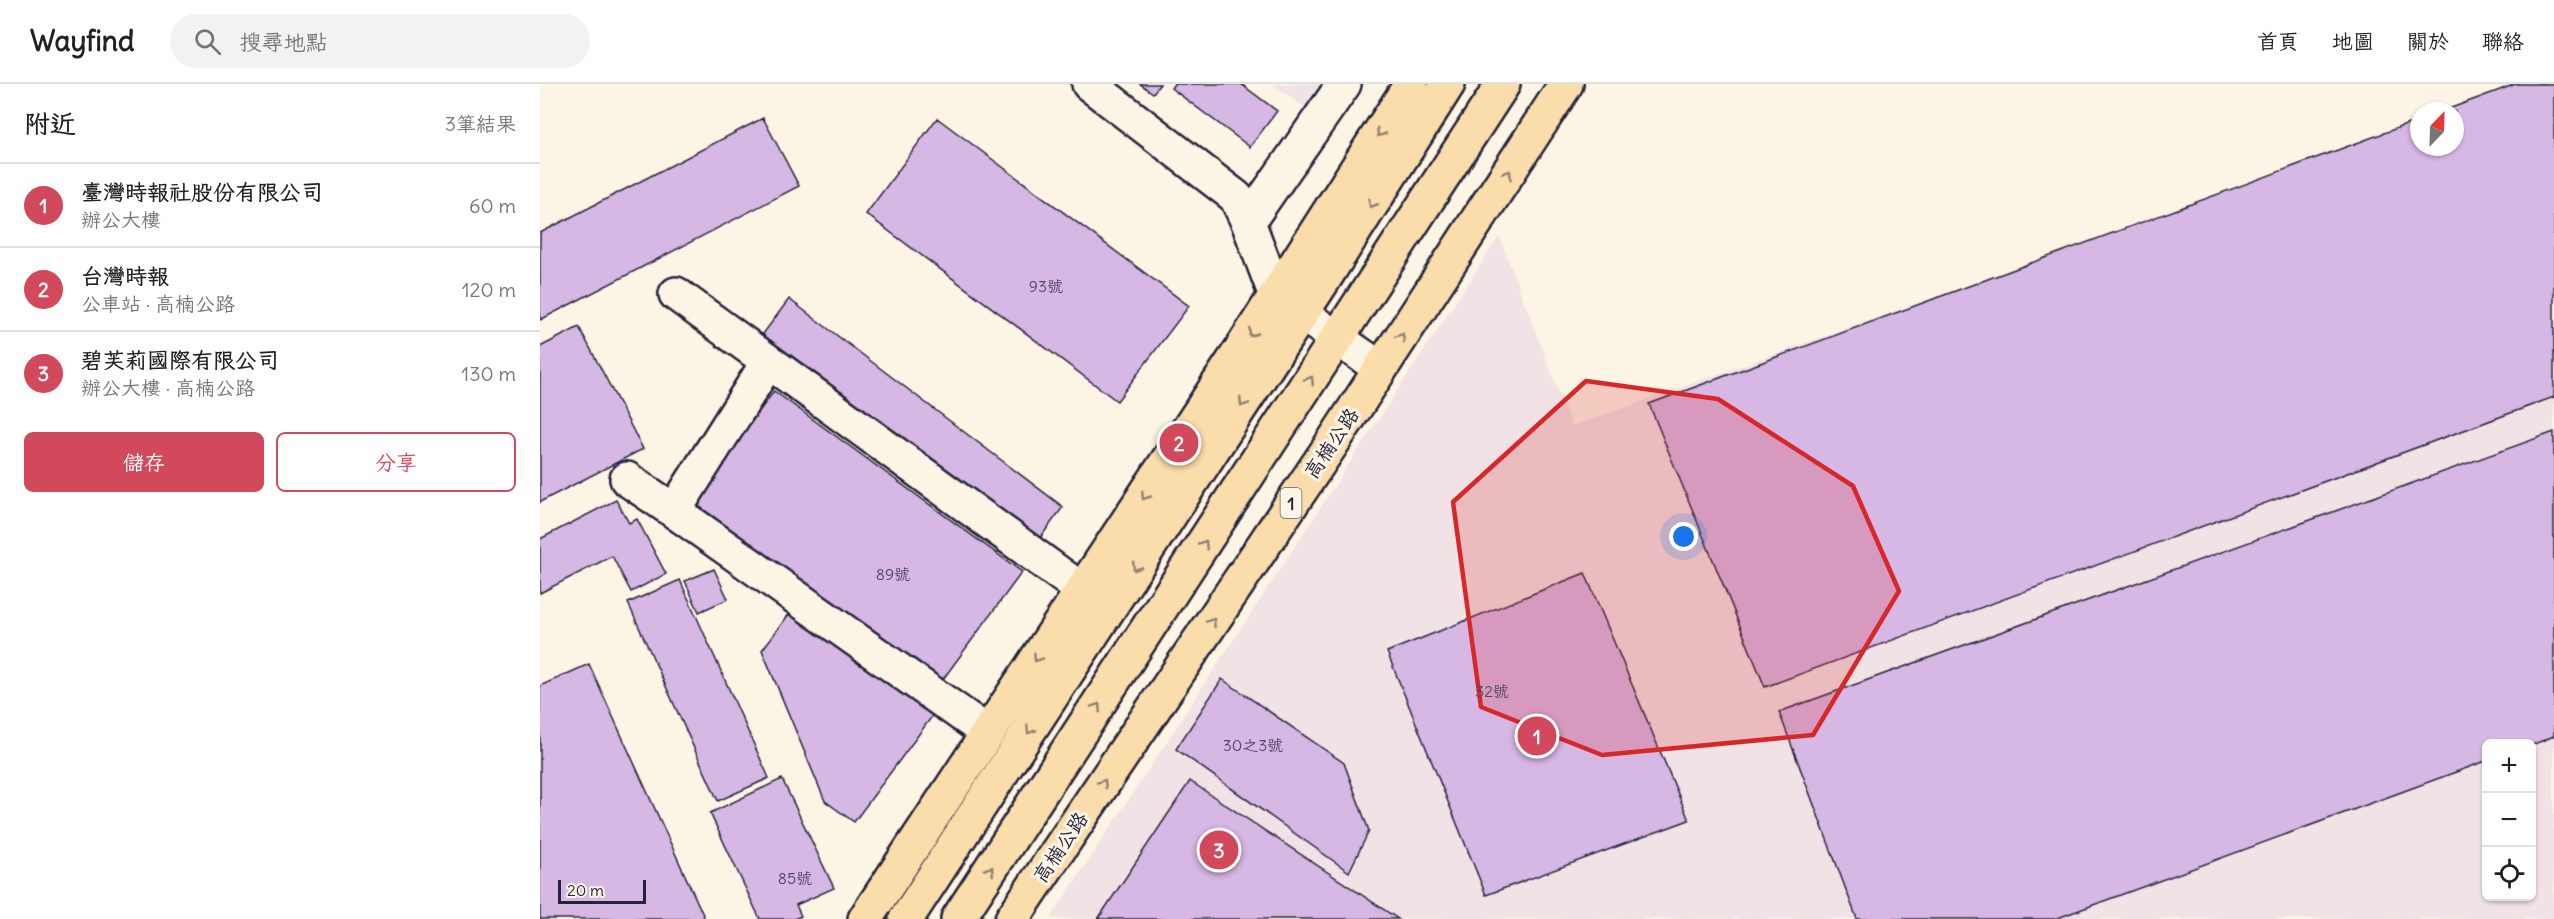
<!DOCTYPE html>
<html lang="zh-TW">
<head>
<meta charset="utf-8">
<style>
	body { margin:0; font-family:Delius,"LXGW WenKai TC",sans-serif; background:#f2f2f2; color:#222 }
	.controls { position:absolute; right:18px; bottom:18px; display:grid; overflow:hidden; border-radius:9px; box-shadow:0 2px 4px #0004 }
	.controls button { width:54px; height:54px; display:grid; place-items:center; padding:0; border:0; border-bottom:2px solid #e0e0e0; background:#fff; color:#222; font:30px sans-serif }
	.compass { position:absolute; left:1870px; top:18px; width:54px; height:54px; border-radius:50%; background:#fff; box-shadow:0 2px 4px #0004; rotate:23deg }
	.scale { position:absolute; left:18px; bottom:15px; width:88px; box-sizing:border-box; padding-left:6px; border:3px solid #22223b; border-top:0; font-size:16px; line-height:21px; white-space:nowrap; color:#22223b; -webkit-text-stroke:4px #fcf5e5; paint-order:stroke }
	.you { position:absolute; left:1144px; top:453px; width:21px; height:21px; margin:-15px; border:4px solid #fff; border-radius:50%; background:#1a73e8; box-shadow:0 0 0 9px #1a73e833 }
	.badge { display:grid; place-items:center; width:39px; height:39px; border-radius:50%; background:#d1495b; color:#fff; font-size:20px; font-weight:700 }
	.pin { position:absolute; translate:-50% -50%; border:3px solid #fff; box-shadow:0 2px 6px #0006 }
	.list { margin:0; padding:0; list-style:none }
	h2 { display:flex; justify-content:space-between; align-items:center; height:78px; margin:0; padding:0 24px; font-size:26px }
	h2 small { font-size:20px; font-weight:400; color:#767676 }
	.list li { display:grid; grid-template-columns:39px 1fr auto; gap:18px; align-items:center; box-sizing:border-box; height:84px; padding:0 24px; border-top:2px solid #e0e0e0 }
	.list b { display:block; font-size:22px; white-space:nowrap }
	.list p { margin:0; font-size:20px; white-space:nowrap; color:#767676 }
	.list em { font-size:20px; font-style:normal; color:#767676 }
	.actions { display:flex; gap:12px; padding:18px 24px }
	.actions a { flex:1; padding:14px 0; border:2px solid #d1495b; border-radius:9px; text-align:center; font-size:21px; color:#d1495b }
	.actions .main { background:#d1495b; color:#fff }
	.icon { flex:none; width:33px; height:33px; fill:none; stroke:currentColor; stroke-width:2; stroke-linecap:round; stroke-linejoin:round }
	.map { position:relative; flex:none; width:2014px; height:835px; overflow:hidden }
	header { display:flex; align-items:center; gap:36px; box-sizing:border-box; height:84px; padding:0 30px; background:#fff; border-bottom:2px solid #e0e0e0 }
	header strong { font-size:28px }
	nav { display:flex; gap:33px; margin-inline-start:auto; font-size:21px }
	.search { width:420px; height:54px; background:#f2f2f2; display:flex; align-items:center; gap:15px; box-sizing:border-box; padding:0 21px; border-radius:33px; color:#767676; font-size:22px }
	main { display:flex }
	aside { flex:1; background:#fff }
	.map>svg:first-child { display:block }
	.built { fill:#f1e2e5; fill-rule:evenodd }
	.building { fill:#d7b7e4; stroke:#22223b; stroke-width:1.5 }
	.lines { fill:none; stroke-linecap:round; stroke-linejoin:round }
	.minor-casing { stroke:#22223b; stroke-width:38 }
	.major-casing { stroke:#22223b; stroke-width:38 }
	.minor { stroke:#fcf5e5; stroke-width:33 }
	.major { stroke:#faddab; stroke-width:33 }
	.oneway { stroke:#8e8073 }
	.marked { fill:#d62828; fill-opacity:0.2; stroke:#d62828; stroke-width:4.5; stroke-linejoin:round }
	.labels { text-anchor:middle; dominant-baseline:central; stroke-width:6; stroke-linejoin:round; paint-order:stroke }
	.number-label { font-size:16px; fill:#4f4765 }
	.shield { fill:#fcf5e5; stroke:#63616e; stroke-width:1.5 }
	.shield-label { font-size:18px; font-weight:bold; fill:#22223b }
	.street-label { font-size:20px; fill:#22223b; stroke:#fcf5e5 }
</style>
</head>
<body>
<header>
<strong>Wayfind</strong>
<div class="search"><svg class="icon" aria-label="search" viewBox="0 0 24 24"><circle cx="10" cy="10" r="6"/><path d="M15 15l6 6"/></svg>搜尋地點</div>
<nav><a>首頁</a><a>地圖</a><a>關於</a><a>聯絡</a></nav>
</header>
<main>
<aside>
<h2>附近<small>3筆結果</small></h2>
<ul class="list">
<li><span class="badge">1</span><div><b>臺灣時報社股份有限公司</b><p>辦公大樓</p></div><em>60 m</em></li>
<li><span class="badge">2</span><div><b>台灣時報</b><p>公車站 · 高楠公路</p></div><em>120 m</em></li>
<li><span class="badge">3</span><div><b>碧芙莉國際有限公司</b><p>辦公大樓 · 高楠公路</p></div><em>130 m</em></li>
</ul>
<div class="actions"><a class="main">儲存</a><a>分享</a></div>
</aside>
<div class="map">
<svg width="2014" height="835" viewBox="0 0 2014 835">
	<rect width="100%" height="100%" fill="#fcf5e5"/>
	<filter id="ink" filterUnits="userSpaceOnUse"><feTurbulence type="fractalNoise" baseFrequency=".0167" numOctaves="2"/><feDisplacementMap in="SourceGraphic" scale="12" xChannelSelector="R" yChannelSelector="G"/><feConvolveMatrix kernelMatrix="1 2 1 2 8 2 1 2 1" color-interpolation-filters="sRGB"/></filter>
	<g filter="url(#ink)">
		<path class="built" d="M732 0H825L794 44Z
			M2014 0V835H510L959 152 1032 342 1879 41V63H1915ZM1946 660H1992V812H1946Z"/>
		<path class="building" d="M600 0H620L613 9Z
			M634 0H701L737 27 710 63 631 4Z
			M1976 0H2014V313L1225 603 1109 320 1879 36V63H1915V27H1903Z
			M223 34 259 102 0 236V149Z
			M397 34 649 222 577 317 326 130Z
			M249 215 523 423 492 465 217 258Z
			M39 243 103 365 0 418V263Z
			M234 307 482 488 401 598 153 418Z
			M2014 348V652L1992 661 1946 660V677L1515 835H1317L1239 628Z
			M76 416 89 439 97 435 126 490 91 508 72 472 0 509V455Z
			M174 485 188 515 159 528 145 497Z
			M1045 489 1149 736 946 811 847 568Z
			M140 496 229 694 178 717 88 519Z
			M252 526 393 631 314 738 285 717 222 566Z
			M49 580 165 835H0V602Z
			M682 595 804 679 829 747 809 788 636 665Z
			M242 695 294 804 256 821 261 832 254 835H220L170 729Z
			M650 697 858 835H558Z"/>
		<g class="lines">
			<defs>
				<path id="minor" d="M549 0 696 113 708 138 736 212 840 284
					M708 138 804 0
					M136 210 542 506
					M87 395 134 427 228 278
					M134 427 448 649"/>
				<path id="major" d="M325 835 702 264 871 0
					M366 835 784 195 908 0
					M418 835 963 0
					M472 835 791 361 1026 0"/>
			</defs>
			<use href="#minor" class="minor-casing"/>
			<use href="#major" class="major-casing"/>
			<use href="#minor" class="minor"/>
			<use href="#major" class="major"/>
		</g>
		<defs><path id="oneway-chevron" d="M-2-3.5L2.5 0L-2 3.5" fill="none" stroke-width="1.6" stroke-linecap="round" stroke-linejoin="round" transform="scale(1.5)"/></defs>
		<g class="oneway">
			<use href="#oneway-chevron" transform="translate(840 49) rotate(123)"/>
			<use href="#oneway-chevron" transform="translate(968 90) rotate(-57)"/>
			<use href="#oneway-chevron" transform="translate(832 120) rotate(122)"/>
			<use href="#oneway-chevron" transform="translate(712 249) rotate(123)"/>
			<use href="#oneway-chevron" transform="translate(861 253) rotate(-57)"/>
			<use href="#oneway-chevron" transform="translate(770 296) rotate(-57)"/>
			<use href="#oneway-chevron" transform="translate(703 319) rotate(123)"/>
			<use href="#oneway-chevron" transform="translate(605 412) rotate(123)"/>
			<use href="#oneway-chevron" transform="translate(664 460) rotate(-57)"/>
			<use href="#oneway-chevron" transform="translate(596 483) rotate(123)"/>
			<use href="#oneway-chevron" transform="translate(672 538) rotate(-56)"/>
			<use href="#oneway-chevron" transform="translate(497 574) rotate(123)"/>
			<use href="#oneway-chevron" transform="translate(557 623) rotate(-57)"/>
			<use href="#oneway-chevron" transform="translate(490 646) rotate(123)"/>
			<use href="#oneway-chevron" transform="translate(563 699) rotate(-56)"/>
			<use href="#oneway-chevron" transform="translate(450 786) rotate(-57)"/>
		</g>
	</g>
	<path class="marked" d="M1046 297 1178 315 1313 402 1359 507 1273 651 1062 671 941 623 913 418Z"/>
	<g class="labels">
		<g class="number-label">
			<text x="506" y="202">93號</text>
			<text x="353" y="490">89號</text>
			<text x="952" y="607">32號</text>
			<text x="713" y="661">30之3號</text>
			<text x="255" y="794">85號</text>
		</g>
		<rect class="shield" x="740.5" y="404" width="21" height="30" rx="4.5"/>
		<g class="shield-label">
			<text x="751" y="419">1</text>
		</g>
		<g class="street-label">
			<text transform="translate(791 359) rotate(-56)">高楠公路</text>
			<text transform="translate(520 763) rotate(-56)">高楠公路</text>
		</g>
	</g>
</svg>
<div class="controls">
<button>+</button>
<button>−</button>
<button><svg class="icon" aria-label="locate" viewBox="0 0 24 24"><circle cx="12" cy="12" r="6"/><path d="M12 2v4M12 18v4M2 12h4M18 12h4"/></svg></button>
</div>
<svg class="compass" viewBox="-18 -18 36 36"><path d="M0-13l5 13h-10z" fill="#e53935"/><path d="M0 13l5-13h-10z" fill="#767676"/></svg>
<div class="scale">20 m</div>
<div class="you"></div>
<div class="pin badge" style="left:997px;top:652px">1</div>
<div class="pin badge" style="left:639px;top:359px">2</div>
<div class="pin badge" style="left:679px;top:766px">3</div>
</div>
</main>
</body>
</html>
